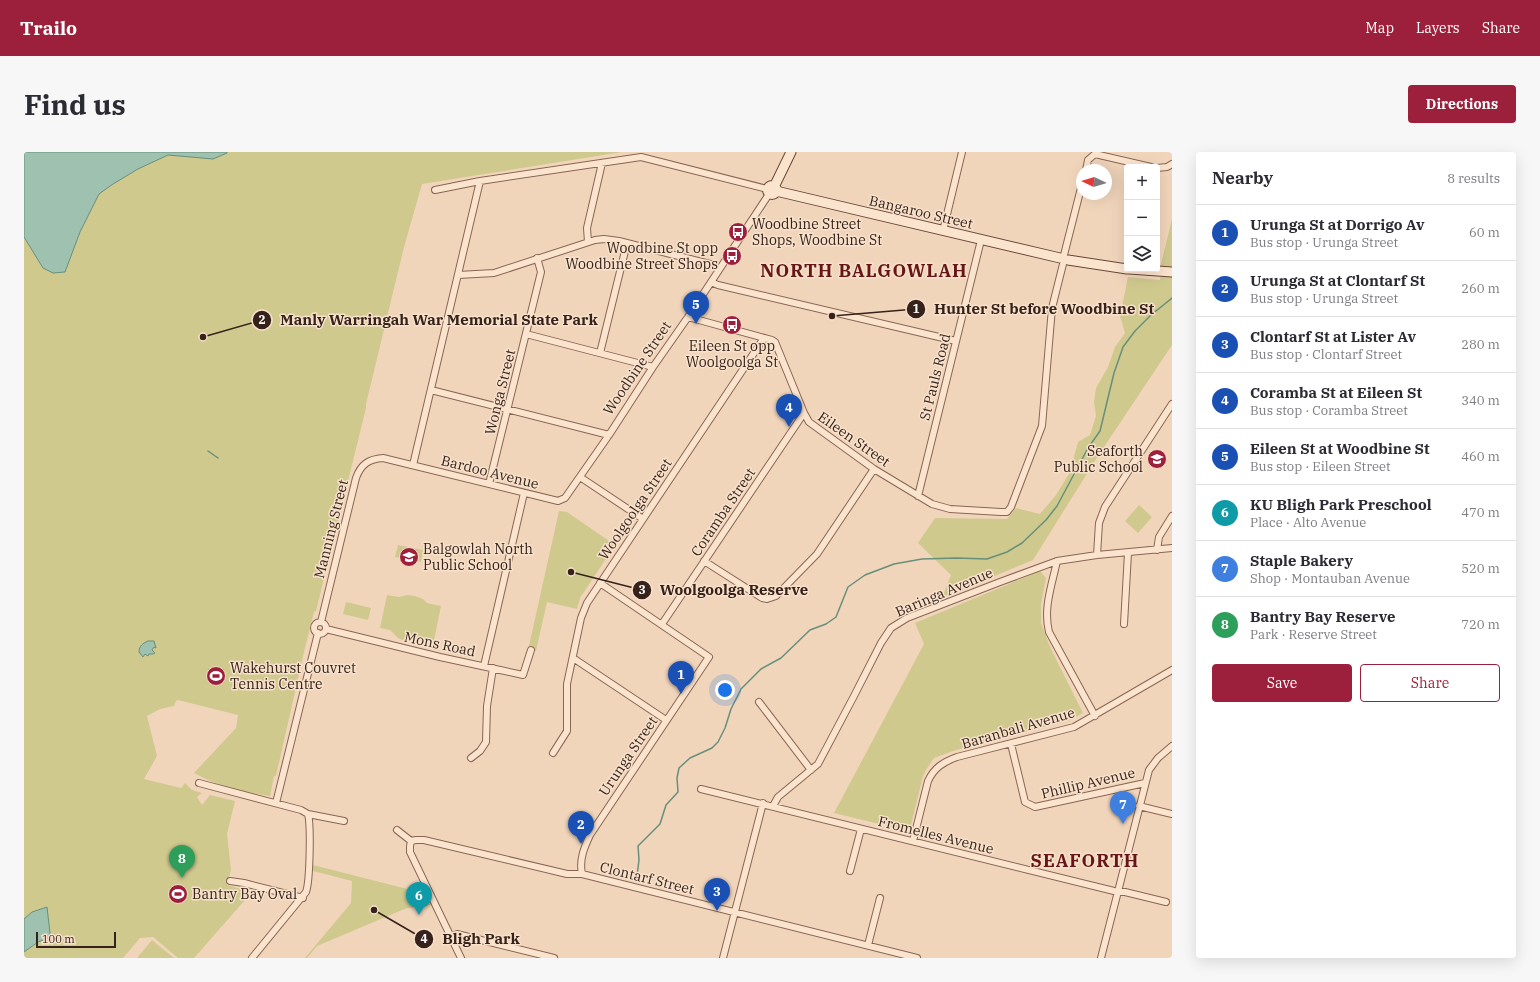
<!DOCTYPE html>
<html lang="en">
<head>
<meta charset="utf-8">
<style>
	body { margin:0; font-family:"IBM Plex Serif",serif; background:#f7f7f7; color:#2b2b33 }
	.controls { position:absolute; right:12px; top:12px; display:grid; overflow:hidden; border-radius:4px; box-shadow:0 4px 16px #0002 }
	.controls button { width:36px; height:36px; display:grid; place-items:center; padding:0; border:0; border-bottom:1px solid #e1e1e2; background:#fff; color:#2b2b33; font:20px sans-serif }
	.compass { position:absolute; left:1052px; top:12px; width:36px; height:36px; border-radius:50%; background:#fff; box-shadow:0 4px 16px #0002; rotate:274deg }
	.scale { position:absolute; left:12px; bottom:10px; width:80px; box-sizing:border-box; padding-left:4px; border:2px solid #36221a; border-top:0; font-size:11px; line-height:14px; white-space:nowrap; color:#36221a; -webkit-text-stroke:3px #f8e1cb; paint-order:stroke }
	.you { position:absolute; left:701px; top:538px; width:14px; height:14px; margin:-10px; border:3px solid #fff; border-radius:50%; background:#1a73e8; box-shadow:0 0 0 6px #1a73e833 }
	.badge { display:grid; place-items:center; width:26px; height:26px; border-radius:50%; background:#9c203b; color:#fff; font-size:13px; font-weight:700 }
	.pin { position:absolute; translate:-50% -33px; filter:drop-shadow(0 1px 2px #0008) }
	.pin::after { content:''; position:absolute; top:21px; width:14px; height:12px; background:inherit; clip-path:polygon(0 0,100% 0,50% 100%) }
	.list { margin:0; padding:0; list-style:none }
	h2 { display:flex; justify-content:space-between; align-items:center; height:52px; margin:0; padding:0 16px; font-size:17px }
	h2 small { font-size:13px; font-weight:400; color:#7c7c81 }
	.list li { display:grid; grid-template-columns:26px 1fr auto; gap:12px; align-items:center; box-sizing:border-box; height:56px; padding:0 16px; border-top:1px solid #e1e1e2 }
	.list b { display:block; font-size:15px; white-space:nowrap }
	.list p { margin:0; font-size:13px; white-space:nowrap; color:#7c7c81 }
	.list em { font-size:13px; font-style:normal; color:#7c7c81 }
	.actions { display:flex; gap:8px; padding:12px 16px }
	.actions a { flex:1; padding:9px 0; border:1px solid #9c203b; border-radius:4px; text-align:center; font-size:14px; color:#9c203b }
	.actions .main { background:#9c203b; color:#fff }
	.icon { flex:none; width:22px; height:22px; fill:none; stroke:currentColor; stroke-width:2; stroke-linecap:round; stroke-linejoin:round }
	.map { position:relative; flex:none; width:1148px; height:806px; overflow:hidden; border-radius:4px }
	header { display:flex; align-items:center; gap:24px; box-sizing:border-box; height:56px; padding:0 20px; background:#9c203b; color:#fff }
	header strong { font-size:19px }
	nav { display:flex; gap:22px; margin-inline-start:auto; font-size:14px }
	.intro { display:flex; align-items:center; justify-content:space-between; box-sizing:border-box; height:96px; padding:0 24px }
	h1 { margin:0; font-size:28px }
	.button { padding:10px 18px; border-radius:4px; background:#9c203b; color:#fff; font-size:14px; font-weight:700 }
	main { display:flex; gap:24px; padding:0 24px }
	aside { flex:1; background:#fff; border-radius:4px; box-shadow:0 4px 16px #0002 }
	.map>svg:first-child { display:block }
	.green { fill:#cfc98e }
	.water { fill:#9fc1b0; stroke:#678f7c }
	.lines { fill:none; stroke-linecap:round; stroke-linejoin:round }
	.stream { stroke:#678f7c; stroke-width:1.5 }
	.street-casing { stroke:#896554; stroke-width:8 }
	.secondary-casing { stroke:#6a4637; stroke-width:11 }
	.street { stroke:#fbe4ce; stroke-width:6 }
	.secondary { stroke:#fbe4ce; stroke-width:9 }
	.labels { text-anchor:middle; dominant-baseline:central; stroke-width:3; stroke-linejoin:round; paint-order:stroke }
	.street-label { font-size:14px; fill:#36221a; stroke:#f8e1cb }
	.poi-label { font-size:14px; fill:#36221a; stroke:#f8e1cb; text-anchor:start }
	.district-label { font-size:18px; font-weight:bold; letter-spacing:1px; fill:#661616; stroke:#f8e1cb }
	.leader { fill:none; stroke:#36221a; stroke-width:1.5 }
	.callout-dot { fill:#36221a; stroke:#f8e1cb; stroke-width:1.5 }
	.mark-label { font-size:12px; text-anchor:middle; font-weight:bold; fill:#fff }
	.callout-label { font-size:15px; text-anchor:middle; font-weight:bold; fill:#36221a; stroke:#f8e1cb; stroke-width:3; stroke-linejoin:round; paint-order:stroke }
</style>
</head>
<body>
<header>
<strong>Trailo</strong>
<nav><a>Map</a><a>Layers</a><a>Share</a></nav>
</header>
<div class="intro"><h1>Find us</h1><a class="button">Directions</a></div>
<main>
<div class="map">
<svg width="1148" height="806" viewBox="0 0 1148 806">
	<rect width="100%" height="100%" fill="#f1d5bb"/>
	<path class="green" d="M0 0H598L398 32 380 95 342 252V256L292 459 290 460 280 500 252 624H250L246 644C220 640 193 634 170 621L212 576 214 563 154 548 152 549 150 554 136 557 123 564 133 604 120 627 157 636 161 631 168 638 178 641 173 645 178 653 186 643 211 649 203 682 207 718 203 733 228 740 170 806H154L129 785 116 786 99 806H0Z
		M1148 67V193L1074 304 1009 408 918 446 927 423 894 391 911 366 983 367 992 356 1016 362 1032 343 1046 320 1054 290 1066 283 1072 264 1070 250 1072 236 1084 215 1091 195 1101 181 1096 164 1104 125 1136 128 1137 112Z
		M1115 353 1128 365 1114 381 1101 369Z
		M535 359 543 360 591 393 556 446 553 457 523 450 512 499 504 498Z
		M374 393 399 398 397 410 371 405Z
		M1016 419 1022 426 1017 452V471L1026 495 1059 561 1046 568 929 599 910 606 902 618 899 624 886 677 884 679 810 661 900 492 891 471Z
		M363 443 375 445 383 443 391 444 399 447 403 451 417 454 410 488 398 485 390 489H381L374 486 366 478 356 476Z
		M322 450 347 456 344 468 319 462Z
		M285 712 403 742 408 753 383 756 293 794 283 806H281L327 751 328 729 285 718Z
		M128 788 150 806H113Z"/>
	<path class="water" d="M0 0H203V1L189 7 144 3 114 17 89 32 75 42 56 80 41 120 29 121 19 116 0 85Z
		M124 489H130L132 496 130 495 128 498 131 501 129 502H125L124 504 121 502 119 505 115 500C115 494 119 491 124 489Z
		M23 755 26 781 25 786 14 790 0 800V767L8 760Z"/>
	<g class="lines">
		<path class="stream" d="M184 299 194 306
			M610 726 613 724 615 708 614 694 636 672 642 653 654 640 653 626 655 616 666 606 688 596 694 590 701 576 707 557 717 537 737 517 757 506 786 478 802 472 812 465 824 435 841 423 870 412 898 407 933 406 963 407 983 400 998 391 1022 368 1033 354 1064 296 1076 279 1090 221 1099 195 1111 179 1127 163 1148 146"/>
		<defs>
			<path id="street" d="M1133 16 1143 15 1148 12
				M1062 18 1064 8 1071 2 1127 15
				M411 38 456 29 617 5 743 37
				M919 79 938 0
				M564 90 563 76 578 11
				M1040 103 1058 32
				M434 123 470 121 571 88 580 87 595 89 690 113 695 117
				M687 130 694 133 932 189
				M664 165 748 188 751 190 780 261 785 270 850 317 908 352 926 357 977 360H983L987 355 1018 274 1028 156 1039 112
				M502 182 629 215
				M576 201 603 91
				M407 238 585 283
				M389 313 456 29
				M556 325 619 367
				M465 332 517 120 513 106
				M894 344 957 88
				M1133 398 1135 385 1148 364
				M1073 403 1075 371 1081 355 1148 252
				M680 409 738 446 743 447 752 444 793 402 850 317
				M1033 409C1028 433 1019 456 1025 480L1071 564
				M297 470 332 326C337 312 345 307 359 306L534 349 541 346 585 283 629 215 664 165 745 42
				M290 476a6 6 0 1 1 12 0a6 6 0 1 1-12 0Z
				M638 472 780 261
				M1100 472 1104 401
				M302 477 416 505 499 523 507 498
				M549 506 642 568
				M460 514 500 341
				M735 550 787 618
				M987 592 1001 650 1011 655 1121 631
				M529 601 543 579V532L557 466 563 451 740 186
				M447 606 456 599 462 590 463 554 469 516
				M175 631 277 658 284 662 320 669
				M677 637 1090 739 1101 740 1142 750
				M252 651 294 481
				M749 654 754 645 794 612 830 544 857 491 867 476 883 466 976 430 1033 409 1073 403 1148 396
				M1115 654 1148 662
				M373 678 387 689
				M387 689 392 688H400L543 722H558L893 806
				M387 689 386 694V700L437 806
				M889 689 904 629C910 616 919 610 933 605L1050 575 1148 518
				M826 719 837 677
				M558 722C555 708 560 696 566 683L685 505 576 431
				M206 729 220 731 279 746
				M427 785 433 782 530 806
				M844 793 856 746
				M228 806 282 740C286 729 287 673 284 662
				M699 806 739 651
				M1077 806 1125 618 1134 606 1148 594"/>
			<path id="secondary" d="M743.5 38a4.5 4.5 0 1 1 9 0a4.5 4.5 0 1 1-9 0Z
				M750 35 767 0
				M752 39 1036 106
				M1044 108 1103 117
				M1105 117 1148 120"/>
		</defs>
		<use href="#street" class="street-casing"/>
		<use href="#secondary" class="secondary-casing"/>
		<use href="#street" class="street"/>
		<use href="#secondary" class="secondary"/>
	</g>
	<defs>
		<symbol id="bus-disc" viewBox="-11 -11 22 22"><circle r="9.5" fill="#9c203b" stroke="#f8e1cb"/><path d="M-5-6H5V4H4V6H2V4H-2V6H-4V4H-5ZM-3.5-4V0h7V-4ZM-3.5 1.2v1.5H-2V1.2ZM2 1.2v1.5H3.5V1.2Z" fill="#fff"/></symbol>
		<symbol id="school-disc" viewBox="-11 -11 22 22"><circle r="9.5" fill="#9c203b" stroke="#f8e1cb"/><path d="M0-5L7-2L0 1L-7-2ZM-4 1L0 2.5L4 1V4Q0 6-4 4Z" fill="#fff"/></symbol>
		<symbol id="stadium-disc" viewBox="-11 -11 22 22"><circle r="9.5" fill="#9c203b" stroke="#f8e1cb"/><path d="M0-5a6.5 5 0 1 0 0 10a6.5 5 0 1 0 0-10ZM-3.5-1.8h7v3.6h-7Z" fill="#fff"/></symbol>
	</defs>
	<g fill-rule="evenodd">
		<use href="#bus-disc" x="703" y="69" width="22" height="22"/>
		<use href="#bus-disc" x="697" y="93" width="22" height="22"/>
		<use href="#bus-disc" x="697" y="162" width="22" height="22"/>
		<use href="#school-disc" x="1122" y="296" width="22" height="22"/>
		<use href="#school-disc" x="374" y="394" width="22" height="22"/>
		<use href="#stadium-disc" x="181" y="513" width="22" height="22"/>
		<use href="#stadium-disc" x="143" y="731" width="22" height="22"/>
	</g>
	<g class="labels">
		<g class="street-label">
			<text transform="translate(897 60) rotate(13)">Bangaroo Street</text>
			<text transform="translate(613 216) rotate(-56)">Woodbine Street</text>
			<text transform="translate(911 225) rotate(-76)">St Pauls Road</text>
			<text transform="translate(476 240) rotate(-76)">Wonga Street</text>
			<text transform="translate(830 287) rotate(35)">Eileen Street</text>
			<text transform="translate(466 320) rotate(14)">Bardoo Avenue</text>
			<text transform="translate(611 357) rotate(-56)">Woolgoolga Street</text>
			<text transform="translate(699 360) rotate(-56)">Coramba Street</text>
			<text transform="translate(307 377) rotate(-76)">Manning Street</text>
			<text transform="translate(920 440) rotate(-23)">Baringa Avenue</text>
			<text transform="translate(416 492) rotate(12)">Mons Road</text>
			<text transform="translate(994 576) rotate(-16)">Baranbali Avenue</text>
			<text transform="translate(604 604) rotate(-56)">Urunga Street</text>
			<text transform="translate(1064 631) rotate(-13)">Phillip Avenue</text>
			<text transform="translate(912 683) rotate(14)">Fromelles Avenue</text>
			<text transform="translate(623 726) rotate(14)">Clontarf Street</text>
		</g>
		<g class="poi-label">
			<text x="728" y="72">Woodbine Street<tspan x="728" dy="16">Shops, Woodbine St</tspan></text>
			<text x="694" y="96" text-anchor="end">Woodbine St opp<tspan x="694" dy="16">Woodbine Street Shops</tspan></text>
			<text x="708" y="194" text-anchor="middle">Eileen St opp<tspan x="708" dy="16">Woolgoolga St</tspan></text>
			<text x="1119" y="299" text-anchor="end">Seaforth<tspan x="1119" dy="16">Public School</tspan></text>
			<text x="399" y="397">Balgowlah North<tspan x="399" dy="16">Public School</tspan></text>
			<text x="206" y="516">Wakehurst Couvret<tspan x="206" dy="16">Tennis Centre</tspan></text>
			<text x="168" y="742">Bantry Bay Oval</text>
		</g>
		<g class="district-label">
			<text x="840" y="118">NORTH BALGOWLAH</text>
			<text x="1061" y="708">SEAFORTH</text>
		</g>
	</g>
	<path class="leader" d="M808 164L892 157M179 185L238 168M547 420L618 438M350 758L400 787"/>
	<g class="callout-dot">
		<circle cx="808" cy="164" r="4"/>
		<circle cx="179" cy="185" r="4"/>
		<circle cx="547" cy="420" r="4"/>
		<circle cx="350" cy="758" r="4"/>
		<circle cx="892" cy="157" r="10"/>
		<circle cx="238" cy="168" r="10"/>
		<circle cx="618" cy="438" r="10"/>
		<circle cx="400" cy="787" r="10"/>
	</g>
	<g class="mark-label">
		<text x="892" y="161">1</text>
		<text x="238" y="172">2</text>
		<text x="618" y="442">3</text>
		<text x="400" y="791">4</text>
	</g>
	<g class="callout-label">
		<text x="1020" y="162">Hunter St before Woodbine St</text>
		<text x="415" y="173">Manly Warringah War Memorial State Park</text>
		<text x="710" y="443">Woolgoolga Reserve</text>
		<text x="457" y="792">Bligh Park</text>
	</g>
</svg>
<div class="controls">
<button>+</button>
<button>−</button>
<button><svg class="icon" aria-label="layers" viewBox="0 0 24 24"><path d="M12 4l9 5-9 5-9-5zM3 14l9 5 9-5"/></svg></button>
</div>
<svg class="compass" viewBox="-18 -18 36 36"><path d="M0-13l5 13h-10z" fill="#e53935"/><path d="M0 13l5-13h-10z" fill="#7c7c81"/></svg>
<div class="scale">100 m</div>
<div class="you"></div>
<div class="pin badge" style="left:657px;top:542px;background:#1a4fb4">1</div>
<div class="pin badge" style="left:557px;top:692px;background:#1a4fb4">2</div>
<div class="pin badge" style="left:693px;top:759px;background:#1a4fb4">3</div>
<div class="pin badge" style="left:765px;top:275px;background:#1a4fb4">4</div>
<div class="pin badge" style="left:672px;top:172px;background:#1a4fb4">5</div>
<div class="pin badge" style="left:395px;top:763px;background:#0f9aa8">6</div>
<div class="pin badge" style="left:1099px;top:672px;background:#3f7fe0">7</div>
<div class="pin badge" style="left:158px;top:726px;background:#2e9e5b">8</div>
</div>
<aside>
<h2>Nearby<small>8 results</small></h2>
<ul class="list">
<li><span class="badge" style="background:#1a4fb4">1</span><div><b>Urunga St at Dorrigo Av</b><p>Bus stop · Urunga Street</p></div><em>60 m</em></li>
<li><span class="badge" style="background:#1a4fb4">2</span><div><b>Urunga St at Clontarf St</b><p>Bus stop · Urunga Street</p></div><em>260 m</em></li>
<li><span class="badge" style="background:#1a4fb4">3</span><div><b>Clontarf St at Lister Av</b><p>Bus stop · Clontarf Street</p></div><em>280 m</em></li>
<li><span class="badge" style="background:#1a4fb4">4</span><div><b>Coramba St at Eileen St</b><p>Bus stop · Coramba Street</p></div><em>340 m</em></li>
<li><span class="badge" style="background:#1a4fb4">5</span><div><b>Eileen St at Woodbine St</b><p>Bus stop · Eileen Street</p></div><em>460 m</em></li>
<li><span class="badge" style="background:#0f9aa8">6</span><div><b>KU Bligh Park Preschool</b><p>Place · Alto Avenue</p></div><em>470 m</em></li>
<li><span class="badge" style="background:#3f7fe0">7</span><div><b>Staple Bakery</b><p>Shop · Montauban Avenue</p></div><em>520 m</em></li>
<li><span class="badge" style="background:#2e9e5b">8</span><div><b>Bantry Bay Reserve</b><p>Park · Reserve Street</p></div><em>720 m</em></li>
</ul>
<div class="actions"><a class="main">Save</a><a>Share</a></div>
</aside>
</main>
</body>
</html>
